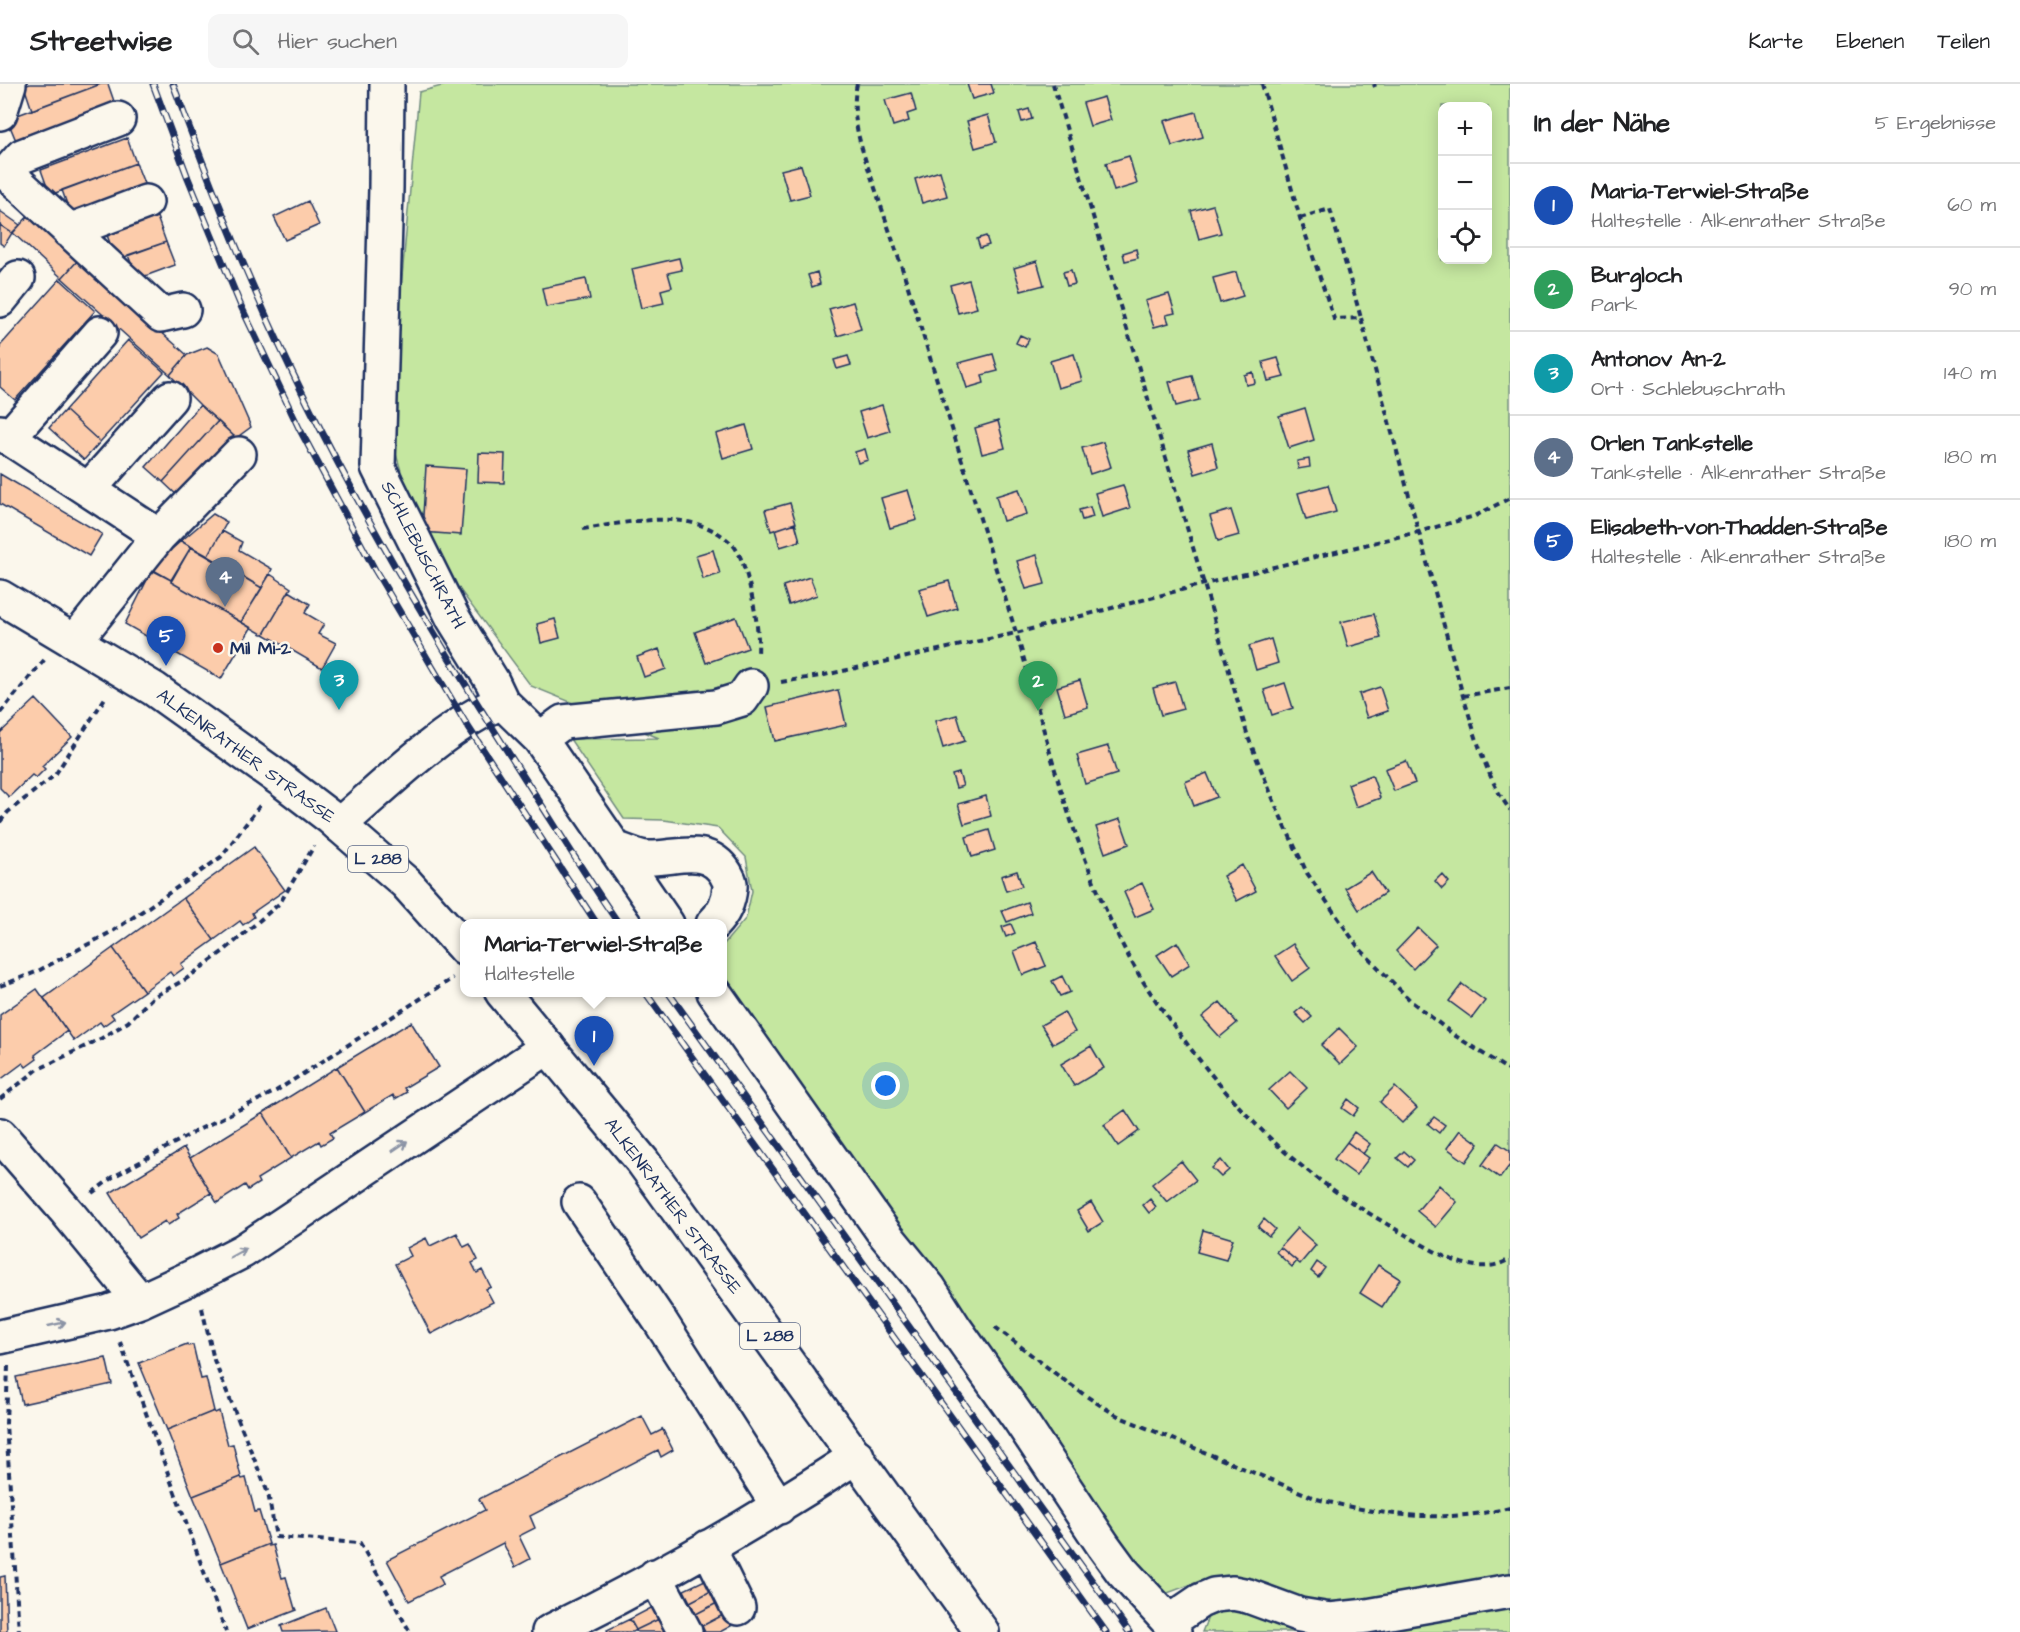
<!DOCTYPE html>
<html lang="de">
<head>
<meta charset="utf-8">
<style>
	body { margin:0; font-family:"Architects Daughter",sans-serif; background:#f6f6f6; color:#202124 }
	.controls { position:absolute; right:18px; top:18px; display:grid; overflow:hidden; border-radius:12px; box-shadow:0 3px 15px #0003 }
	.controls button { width:54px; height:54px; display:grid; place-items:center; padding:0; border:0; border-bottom:2px solid #e0e0e0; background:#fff; color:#202124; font:30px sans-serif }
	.you { position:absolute; left:886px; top:1002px; width:21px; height:21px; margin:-15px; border:4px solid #fff; border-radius:50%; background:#1a73e8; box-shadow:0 0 0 9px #1a73e833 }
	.badge { display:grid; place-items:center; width:39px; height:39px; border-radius:50%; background:#c8321e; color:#fff; font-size:20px; font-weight:700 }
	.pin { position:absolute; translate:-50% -50px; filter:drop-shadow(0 2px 3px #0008) }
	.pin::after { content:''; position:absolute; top:32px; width:21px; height:18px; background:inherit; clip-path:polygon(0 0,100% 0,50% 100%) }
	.popup { position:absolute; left:460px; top:835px; width:267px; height:78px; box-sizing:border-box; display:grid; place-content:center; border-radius:12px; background:#fff; filter:drop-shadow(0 2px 4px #0005); font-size:20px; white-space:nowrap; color:#757577 }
	.popup b { font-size:22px; color:#202124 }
	.popup::after { content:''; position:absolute; left:50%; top:100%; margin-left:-12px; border:12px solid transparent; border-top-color:#fff }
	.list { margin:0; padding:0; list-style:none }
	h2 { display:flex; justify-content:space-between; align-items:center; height:78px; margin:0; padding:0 24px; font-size:26px }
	h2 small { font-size:20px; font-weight:400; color:#757577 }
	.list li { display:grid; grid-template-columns:39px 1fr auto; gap:18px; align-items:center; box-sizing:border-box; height:84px; padding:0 24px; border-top:2px solid #e0e0e0 }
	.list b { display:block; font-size:22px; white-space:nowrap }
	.list p { margin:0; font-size:20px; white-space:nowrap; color:#757577 }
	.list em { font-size:20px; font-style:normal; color:#757577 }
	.icon { flex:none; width:33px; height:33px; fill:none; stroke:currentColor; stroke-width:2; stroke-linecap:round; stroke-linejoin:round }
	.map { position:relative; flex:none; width:1510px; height:1548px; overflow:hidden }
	header { display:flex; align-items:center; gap:36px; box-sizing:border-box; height:84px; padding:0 30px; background:#fff; border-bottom:2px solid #e0e0e0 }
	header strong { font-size:28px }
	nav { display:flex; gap:33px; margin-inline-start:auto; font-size:21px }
	.search { width:420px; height:54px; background:#f6f6f6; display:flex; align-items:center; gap:15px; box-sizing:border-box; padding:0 21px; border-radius:12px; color:#757577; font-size:22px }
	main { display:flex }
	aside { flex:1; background:#fff }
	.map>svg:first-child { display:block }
	.green { fill:#c5e7a0; stroke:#708b7f; stroke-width:1.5; fill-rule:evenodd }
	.building { fill:#fcccab; stroke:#1b2f5e; stroke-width:1.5 }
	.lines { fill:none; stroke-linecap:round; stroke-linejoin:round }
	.minor-casing { stroke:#1b2f5e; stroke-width:38 }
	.major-casing { stroke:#1b2f5e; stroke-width:38 }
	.path { stroke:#1b2f5e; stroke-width:4; stroke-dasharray:6 4.5; stroke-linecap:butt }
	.minor { stroke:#fbf7ec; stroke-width:33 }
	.major { stroke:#fbf7ec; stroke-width:33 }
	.rail-casing { stroke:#1b2f5e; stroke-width:7 }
	.rail { stroke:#fbf7ec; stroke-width:4.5; stroke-dasharray:14; stroke-linecap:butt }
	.oneway { stroke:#8b93a5 }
	.poi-dot { fill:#c8321e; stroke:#fbf7ec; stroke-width:2 }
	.labels { text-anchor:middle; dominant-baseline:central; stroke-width:5; stroke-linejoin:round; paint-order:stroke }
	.shield { fill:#fbf7ec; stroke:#5e6b89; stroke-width:1.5 }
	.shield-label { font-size:16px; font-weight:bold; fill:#1b2f5e }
	.street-label { font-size:18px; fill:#1b2f5e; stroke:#fbf7ec }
	.poi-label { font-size:18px; font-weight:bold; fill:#1b2f5e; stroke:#fbf7ec; text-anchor:start }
</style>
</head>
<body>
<header>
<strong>Streetwise</strong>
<div class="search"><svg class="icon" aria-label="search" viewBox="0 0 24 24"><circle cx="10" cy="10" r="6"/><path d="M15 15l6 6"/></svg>Hier suchen</div>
<nav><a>Karte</a><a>Ebenen</a><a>Teilen</a></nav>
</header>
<main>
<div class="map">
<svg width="1510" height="1548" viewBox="0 0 1510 1548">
	<rect width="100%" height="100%" fill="#fbf7ec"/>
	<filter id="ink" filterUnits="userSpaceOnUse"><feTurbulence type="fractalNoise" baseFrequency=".0167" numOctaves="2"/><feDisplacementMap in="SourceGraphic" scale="12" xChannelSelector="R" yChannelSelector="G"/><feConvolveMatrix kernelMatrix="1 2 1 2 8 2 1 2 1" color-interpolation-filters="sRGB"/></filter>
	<g filter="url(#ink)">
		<path class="green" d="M449 0H1510V1492L1373 1519 1344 1517 1315 1518 1232 1499 1200 1497 1165 1510 1152 1503 723 905V861L746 834 752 807 746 773 718 744 664 736 624 735 570 655 659 654 531 602 420 452 394 363 389 334 419 8ZM1442 22H1488V176H1442Z
			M1510 1517V1548H1349Z
			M1239 1522 1330 1548H1202L1208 1533Z"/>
		<path class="building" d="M30 0H101L32 26 24 2Z
			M101 0H108L116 23 17 59 7 35Z
			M967 0H991L994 9 972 15Z
			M911 9 916 27 907 30 909 37 893 42 885 16Z
			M1104 13 1111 36 1090 42 1083 19Z
			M1029 25 1032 35 1022 38 1019 28Z
			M1196 28 1203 53 1172 62 1164 37Z
			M988 31 996 58 975 64 967 37Z
			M127 54 136 79 50 111 41 86Z
			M1129 72 1137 100 1114 107 1106 79Z
			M136 79 145 102 70 129 62 106Z
			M801 81 810 111 790 116 781 86Z
			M940 87 947 112 922 119 915 95Z
			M308 117 319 141 285 156 274 133Z
			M1213 121 1221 149 1199 155 1191 127Z
			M0 127 20 141 12 149 0 141Z
			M30 130 79 175 62 194 13 149Z
			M157 133 166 158 116 176 107 151Z
			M0 141 12 149 4 162 0 159Z
			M986 152 989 161 980 164 977 155Z
			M166 158 175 181 137 195 128 171Z
			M1136 165 1138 174 1125 177 1123 169Z
			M679 174 682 186 668 189 672 203 661 206 664 219 641 224 632 185Z
			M79 175 187 271 170 291 62 194Z
			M1037 177 1044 201 1021 207 1014 184Z
			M1071 186 1075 200 1067 202 1063 188Z
			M817 188 820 200 812 203 808 191Z
			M1236 188 1243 212 1220 219 1213 194Z
			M60 195 95 227 15 316 0 303V262Z
			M586 195 590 215 546 223 542 204Z
			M969 196 977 224 958 229 950 201Z
			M1169 210 1175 229 1166 231 1169 239 1154 243 1145 217Z
			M853 218 861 245 837 252 829 225Z
			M1020 251 1029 255 1025 263 1016 259Z
			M128 256 164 288 100 358 65 326Z
			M207 263 219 270 251 343 236 354 200 321 170 291 187 271Z
			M993 270 998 287 982 291 984 299 967 304 959 279Z
			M1074 270 1082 297 1058 304 1050 277Z
			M848 272 851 281 837 285 834 276Z
			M1278 274 1284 293 1268 297 1263 278Z
			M1253 288 1255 299 1246 301 1244 291Z
			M1192 292 1199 316 1176 322 1169 298Z
			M200 321 218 337 163 398 146 383Z
			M882 321 890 347 867 354 859 328Z
			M1305 324 1314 356 1289 364 1279 332Z
			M65 326 100 358 84 376 49 344Z
			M218 337 236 354 181 415 163 398Z
			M998 337 1005 364 982 370 975 344Z
			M746 341 753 365 723 374 716 350Z
			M1103 358 1111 383 1090 390 1082 364Z
			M1212 359 1218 383 1195 390 1188 366Z
			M865 365 868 376 858 379 855 368Z
			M479 369 505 370 504 399 478 398Z
			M1309 375 1310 383 1298 385 1297 377Z
			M426 382 466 385 461 451 422 448Z
			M0 390 102 450 89 472 0 420Z
			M1123 401 1130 424 1102 433 1095 409Z
			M1328 401 1336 428 1306 436 1298 409Z
			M1019 405 1027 430 1003 437 996 412Z
			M908 406 917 436 890 444 881 414Z
			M790 419 796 439 771 447 765 426Z
			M1090 423 1093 433 1082 436 1079 426Z
			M1231 426 1239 451 1218 457 1210 432Z
			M213 430 227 438 208 472 181 457Z
			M795 439 800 457 780 463 775 446Z
			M222 447 242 458 239 466 272 485 262 504 208 472Z
			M181 457 191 463 171 496 150 484Z
			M191 463 262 504 241 538 171 498Z
			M713 466 720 490 703 495 696 471Z
			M1037 471 1045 500 1026 505 1017 477Z
			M152 486 171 496V498L251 544 221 595 125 540Z
			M270 490 291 504 264 550H262L241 538Z
			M810 493 817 511 789 521 783 502Z
			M949 497 957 524 928 533 919 505Z
			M289 507 310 520 305 529 324 540 318 550 336 559 322 584 264 550Z
			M1374 530 1381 554 1348 563 1341 538Z
			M736 533 748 564 706 579 695 548Z
			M555 535 560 554 541 559 537 540Z
			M1271 555 1278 579 1256 586 1249 562Z
			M659 565 666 585 644 593 637 573Z
			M1080 596 1088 623 1065 630 1057 603Z
			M1175 598 1183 625 1161 631 1153 604Z
			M1285 599 1293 624 1272 631 1264 606Z
			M1380 603 1388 627 1367 634 1359 610Z
			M838 606 846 641 775 657 767 623Z
			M36 615 72 653 42 682 45 685 36 694 32 691 9 713 0 704V649Z
			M957 631 965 657 943 664 935 637Z
			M1108 662 1117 690 1085 700 1077 671Z
			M1406 677 1415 699 1394 707 1385 685Z
			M959 689 963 702 956 704 952 691Z
			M1207 689 1217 713 1194 722 1185 698Z
			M1372 691 1380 714 1356 723 1348 700Z
			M986 712 991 732 964 740 958 720Z
			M1120 735 1129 760 1105 769 1096 743Z
			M989 746 995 766 972 773 966 753Z
			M254 763 285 806 252 829 254 833 243 841 240 837 214 856 183 814Z
			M1242 781 1256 807 1237 817 1223 792Z
			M1017 787 1022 802 1006 807 1001 792Z
			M1371 788 1385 809 1359 826 1345 804Z
			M1442 790 1449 798 1442 805 1435 797Z
			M1142 799 1154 825 1135 833 1124 808Z
			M183 814 214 856 181 880 184 884 173 892 170 888 144 907 113 864Z
			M1027 818 1031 829 1007 838 1002 827Z
			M1011 840 1015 849 1006 853 1002 843Z
			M1418 844 1436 861 1413 885 1396 867Z
			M1036 858 1046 882 1023 891 1014 867Z
			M1177 858 1190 880 1171 892 1157 871Z
			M1293 860 1310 884 1292 897 1275 872Z
			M113 864 144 907 111 930 114 934 103 942 100 938 74 957 44 914Z
			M1062 892 1070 908 1060 912 1052 897Z
			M1462 900 1485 917 1472 934 1449 917Z
			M37 905 67 947 35 971 37 975 26 983 23 979 0 996V931Z
			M1220 918 1237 939 1220 953 1202 933Z
			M1302 923 1312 933 1305 939 1295 929Z
			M1064 928 1075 948 1053 960 1041 941Z
			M411 938 439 983 404 1004 407 1008 395 1015 393 1011 365 1028 337 983Z
			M1339 944 1358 963 1340 980 1321 961Z
			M1091 962 1104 984 1074 1002 1061 980Z
			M337 983 365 1028 330 1049 333 1054 321 1061 319 1057 291 1074 263 1029Z
			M1290 987 1307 1004 1286 1024 1269 1006Z
			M1395 1003 1417 1024 1402 1039 1380 1018Z
			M1348 1015 1359 1024 1353 1032 1342 1024Z
			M1125 1026 1139 1047 1118 1062 1104 1041Z
			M263 1029 291 1074 257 1095 259 1099 248 1106 245 1101 217 1119 190 1074Z
			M1434 1033 1445 1041 1439 1049 1428 1040Z
			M1460 1046 1479 1060 1466 1078 1447 1064Z
			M1354 1048 1370 1060 1363 1070 1347 1058Z
			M1347 1058 1369 1074 1356 1091 1334 1075Z
			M1498 1059 1510 1067V1081L1500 1094 1482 1081Z
			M184 1064 211 1109 177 1130 179 1134 168 1141 165 1137 138 1154 110 1109Z
			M1404 1067 1414 1076 1408 1083 1397 1074Z
			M1221 1076 1229 1086 1221 1093 1212 1084Z
			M1181 1077 1196 1096 1167 1118 1152 1100Z
			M1439 1101 1457 1118 1436 1143 1417 1127Z
			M1150 1115 1156 1123 1149 1129 1143 1121Z
			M1091 1118 1103 1138 1089 1147 1077 1127Z
			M1264 1135 1275 1145 1269 1152 1258 1143Z
			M1297 1144 1316 1161 1300 1180 1280 1163Z
			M1203 1146 1233 1155 1226 1176 1197 1168Z
			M457 1149 464 1163 470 1160 478 1176 472 1179 477 1189 482 1186 491 1203 486 1205 493 1218 431 1250 395 1180 411 1172 407 1164 426 1154 430 1162Z
			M1280 1163 1297 1177 1292 1183 1276 1168Z
			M1317 1178 1325 1184 1318 1193 1311 1187Z
			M1378 1181 1400 1195 1382 1223 1360 1209Z
			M187 1260 188 1262 193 1261 201 1295 206 1294 214 1327 167 1346 139 1279Z
			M106 1274 112 1300 22 1320 16 1293Z
			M214 1327 215 1329 219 1327 228 1361 233 1360 241 1393 193 1412 167 1346Z
			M642 1332 652 1351 662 1346V1344L673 1366 661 1373 658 1366 530 1432 535 1444 519 1452 530 1475 515 1483 503 1459 439 1492 443 1500 409 1517 387 1476 485 1426 479 1415Z
			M241 1393 242 1395 246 1394 255 1428 259 1427 269 1460 221 1479 193 1412Z
			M269 1460V1462L273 1461 282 1494 286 1493 295 1525 296 1524 297 1526 247 1545 221 1479Z
			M5 1492 7 1548H0V1493Z
			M707 1495 713 1506 690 1518 684 1506Z
			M713 1506 719 1518 696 1530 690 1518Z
			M719 1518 725 1530 702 1542 696 1530Z
			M653 1523 659 1535 636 1546 630 1535Z
			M326 1524 335 1547 283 1548 281 1542Z
			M725 1530 731 1542 720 1548H705L702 1542Z
			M630 1535 636 1546 633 1548H608L607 1546Z
			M659 1535 665 1546 662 1548H637L636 1546Z"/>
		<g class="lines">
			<defs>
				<path id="minor" d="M387 0 386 104 378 383 453 534 492 597 502 618 540 655 667 840
					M0 29 9 0
					M0 89H7L161 231 183 226
					M7 89 22 72 118 35
					M69 147 146 118
					M0 216 18 194
					M0 348 159 452 75 557
					M9 353 100 249
					M89 405 170 314
					M159 452 239 370
					M540 655 563 638 716 623 742 615 751 602
					M339 741C387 700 444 642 502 618
					M617 765C627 768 638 774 648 774 676 775 707 759 726 790 728 795 731 797 730 803 729 818 724 829 713 840
					M714 908 884 1149 929 1204 954 1243 1020 1336 1103 1461 1122 1487 1169 1538 1174 1548
					M0 1051 67 1128 140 1217
					M579 1118 660 1237 779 1423
					M0 1253 109 1228 140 1217 192 1193 243 1167 548 963
					M708 1463 738 1524
					M655 1492 685 1548
					M1169 1538 1200 1517 1214 1511 1233 1509 1248 1512 1300 1531 1330 1536 1367 1532 1510 1507
					M549 1548C655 1497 758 1437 857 1372"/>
				<path id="major" d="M0 513 154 605 280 695 331 734 406 799 465 865
					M502 908 643 1078 982 1548"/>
			</defs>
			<use href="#minor" class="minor-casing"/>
			<use href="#major" class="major-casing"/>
			<path class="path" d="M857 0C849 36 864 71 875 104 885 134 895 163 905 193 941 309 977 426 1014 542 1039 622 1056 704 1088 782 1103 822 1124 869 1148 905 1191 969 1246 1039 1308 1087 1338 1111 1371 1131 1404 1150 1435 1167 1474 1196 1510 1175
				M1053 0 1204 500 1248 653 1278 727 1307 789 1358 863 1412 918 1454 951 1510 987
				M1262 0 1300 134 1334 235 1361 234 1463 612C1476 651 1485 692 1510 726
				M1374 0 1375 3
				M1300 134 1330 125 1361 234
				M583 445C631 438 695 422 733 461 742 471 748 495 751 508 756 532 759 548 758 572
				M781 598 820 592 1016 549 1204 500 1418 448 1475 432 1510 414
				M1463 612 1510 604
				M0 629 45 575
				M0 738 8 728 55 691 105 614
				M0 902 36 888 113 847 194 792 221 773 261 720
				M0 1015 37 986 102 954 128 938 153 913 186 895 225 866 280 819 314 762
				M92 1109 113 1093 198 1046 276 1007 453 894
				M202 1224 214 1276 268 1409 276 1453 360 1459 410 1548
				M995 1243C1037 1274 1075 1308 1120 1333L1317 1415C1381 1432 1445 1439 1510 1424
				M120 1258 226 1548
				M8 1282 6 1340 19 1548"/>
			<use href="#minor" class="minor"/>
			<use href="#major" class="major"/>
			<defs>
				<path id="rail" d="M153 0 188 94 240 220 299 344 375 486 465 638 597 840
					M173 0C199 70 226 141 256 209 330 379 425 539 525 695 556 743 586 793 619 840
					M645 908 1106 1548
					M668 908 1129 1548"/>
			</defs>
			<use href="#rail" class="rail-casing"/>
			<use href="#rail" class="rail"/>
		</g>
		<defs><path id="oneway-shaft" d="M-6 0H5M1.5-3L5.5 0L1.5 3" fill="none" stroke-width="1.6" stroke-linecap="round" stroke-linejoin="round" transform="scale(1.5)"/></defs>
		<g class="oneway">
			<use href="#oneway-shaft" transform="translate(400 1062) rotate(-34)"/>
			<use href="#oneway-shaft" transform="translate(238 1169) rotate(-29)"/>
			<use href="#oneway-shaft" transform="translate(57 1240) rotate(-13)"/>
		</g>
	</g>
	<circle class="poi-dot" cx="218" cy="564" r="6"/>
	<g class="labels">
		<g class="shield">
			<rect x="348" y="762" width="60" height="26" rx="4.5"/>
			<rect x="740" y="1239" width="60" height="26" rx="4.5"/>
		</g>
		<g class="shield-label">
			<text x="378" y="775">L 288</text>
			<text x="770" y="1252">L 288</text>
		</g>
		<g class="street-label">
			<text transform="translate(423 471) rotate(63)">SCHLEBUSCHRATH</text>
			<text transform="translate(246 672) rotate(36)">ALKENRATHER STRASSE</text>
			<text transform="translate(673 1122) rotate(53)">ALKENRATHER STRASSE</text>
		</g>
		<g class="poi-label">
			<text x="230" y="564">Mil Mi-2</text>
		</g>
	</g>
</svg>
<div class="controls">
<button>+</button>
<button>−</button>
<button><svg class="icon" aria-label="locate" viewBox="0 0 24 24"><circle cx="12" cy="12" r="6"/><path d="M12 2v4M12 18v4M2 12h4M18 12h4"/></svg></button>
</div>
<div class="you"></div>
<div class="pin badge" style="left:594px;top:982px;background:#1a4fb4">1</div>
<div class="popup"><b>Maria-Terwiel-Straße</b>Haltestelle</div>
<div class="pin badge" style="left:1038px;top:627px;background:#2e9e5b">2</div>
<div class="pin badge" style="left:339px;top:626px;background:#0f9aa8">3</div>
<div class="pin badge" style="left:225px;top:523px;background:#5c6f8a">4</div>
<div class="pin badge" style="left:166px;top:582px;background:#1a4fb4">5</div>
</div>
<aside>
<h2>In der Nähe<small>5 Ergebnisse</small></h2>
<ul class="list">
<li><span class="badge" style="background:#1a4fb4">1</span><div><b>Maria-Terwiel-Straße</b><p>Haltestelle · Alkenrather Straße</p></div><em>60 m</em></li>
<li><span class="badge" style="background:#2e9e5b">2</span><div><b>Burgloch</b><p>Park</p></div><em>90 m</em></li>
<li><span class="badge" style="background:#0f9aa8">3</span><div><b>Antonov An-2</b><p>Ort · Schlebuschrath</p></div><em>140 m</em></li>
<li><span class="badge" style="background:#5c6f8a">4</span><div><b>Orlen Tankstelle</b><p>Tankstelle · Alkenrather Straße</p></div><em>180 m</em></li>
<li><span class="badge" style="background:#1a4fb4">5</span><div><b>Elisabeth-von-Thadden-Straße</b><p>Haltestelle · Alkenrather Straße</p></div><em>180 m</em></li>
</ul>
</aside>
</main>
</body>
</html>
